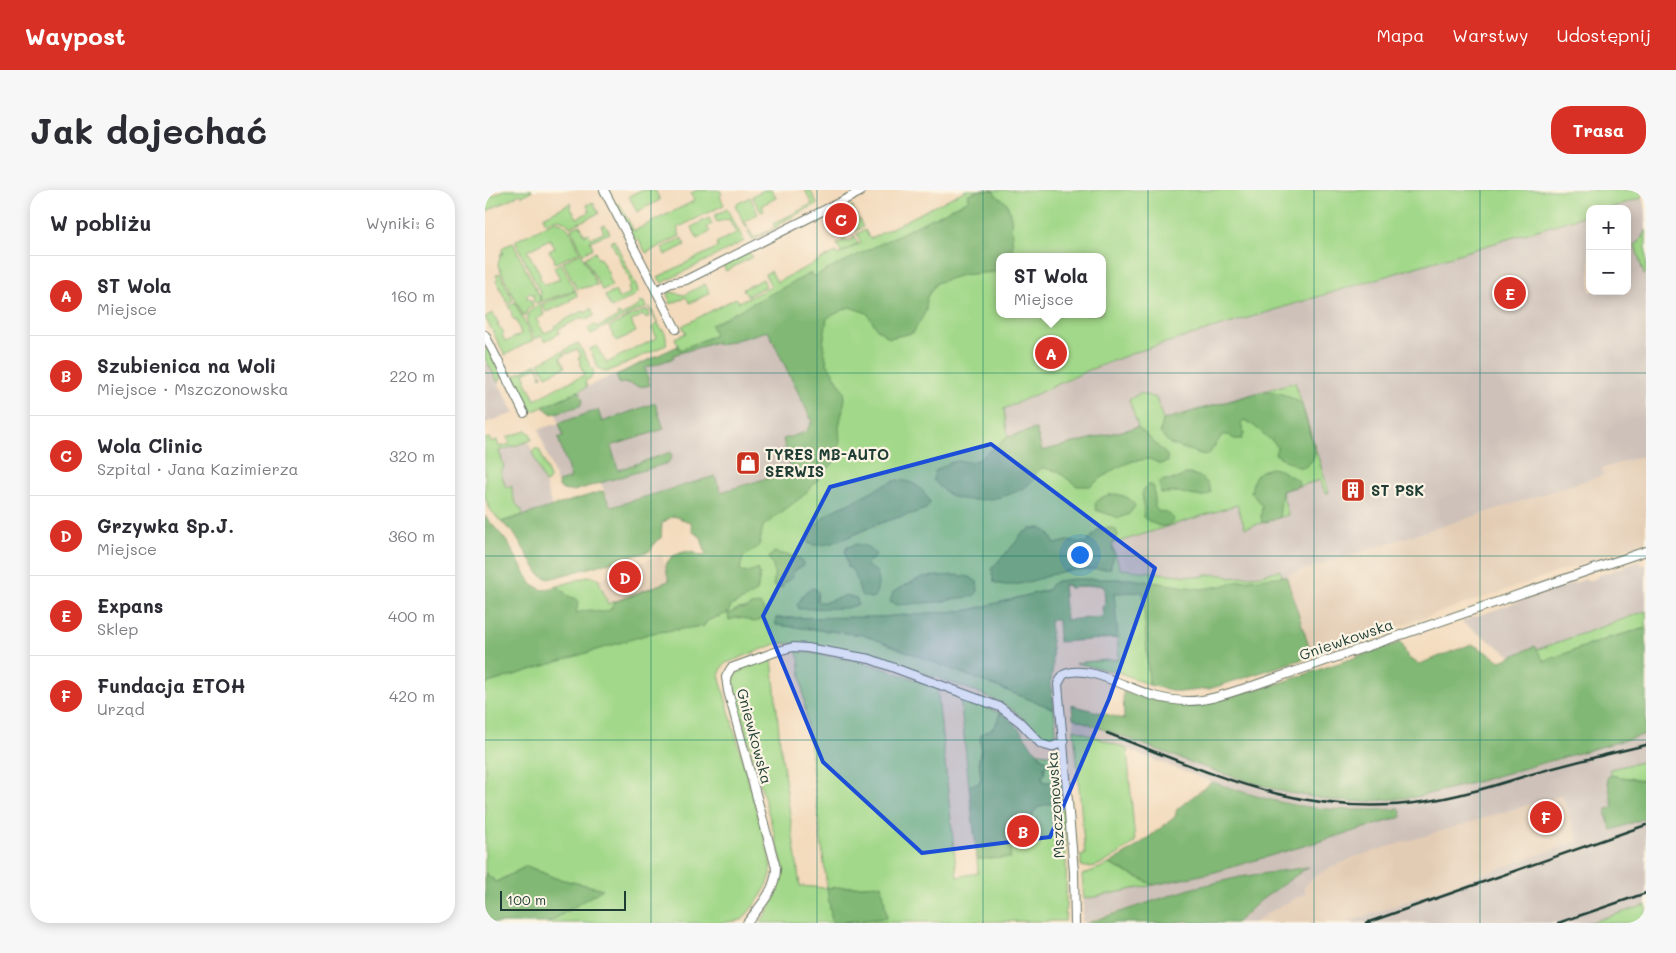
<!DOCTYPE html>
<html lang="pl">
<head>
<meta charset="utf-8">
<style>
	body { margin:0; font-family:Mali,sans-serif; background:#f7f7f7; color:#2b2b33 }
	.controls { position:absolute; right:15px; top:15px; display:grid; overflow:hidden; border-radius:10px; box-shadow:0 2px 12px #0003 }
	.controls button { width:45px; height:45px; display:grid; place-items:center; padding:0; border:0; border-bottom:1px solid #e1e1e2; background:#fff; color:#2b2b33; font:25px sans-serif }
	.scale { position:absolute; left:15px; bottom:12px; width:126px; box-sizing:border-box; padding-left:5px; border:2px solid #1f3d34; border-top:0; font-size:14px; line-height:18px; white-space:nowrap; color:#1f3d34; -webkit-text-stroke:4px #fcf5e5; paint-order:stroke }
	.you { position:absolute; left:594px; top:364px; width:18px; height:18px; margin:-12px; border:4px solid #fff; border-radius:50%; background:#1a73e8; box-shadow:0 0 0 8px #1a73e833 }
	.badge { display:grid; place-items:center; width:32px; height:32px; border-radius:50%; background:#d93025; color:#fff; font-size:16px; font-weight:700 }
	.pin { position:absolute; translate:-50% -50%; border:2px solid #fff; box-shadow:0 1px 5px #0006 }
	.popup { position:absolute; left:511px; top:63px; width:110px; height:65px; box-sizing:border-box; display:grid; place-content:center; border-radius:10px; background:#fff; filter:drop-shadow(0 1px 4px #0005); font-size:16px; white-space:nowrap; color:#7c7c81 }
	.popup b { font-size:19px; color:#2b2b33 }
	.popup::after { content:''; position:absolute; left:50%; top:100%; margin-left:-10px; border:10px solid transparent; border-top-color:#fff }
	.list { margin:0; padding:0; list-style:none }
	h2 { display:flex; justify-content:space-between; align-items:center; height:65px; margin:0; padding:0 20px; font-size:21px }
	h2 small { font-size:16px; font-weight:400; color:#7c7c81 }
	.list li { display:grid; grid-template-columns:32px 1fr auto; gap:15px; align-items:center; box-sizing:border-box; height:80px; padding:0 20px; border-top:1px solid #e1e1e2 }
	.list b { display:block; font-size:19px; white-space:nowrap }
	.list p { margin:0; font-size:16px; white-space:nowrap; color:#7c7c81 }
	.list em { font-size:16px; font-style:normal; color:#7c7c81 }
	.map { position:relative; flex:none; width:1161px; height:733px; overflow:hidden; border-radius:20px }
	header { display:flex; align-items:center; gap:30px; box-sizing:border-box; height:70px; padding:0 25px; background:#d93025; color:#fff }
	header strong { font-size:24px }
	nav { display:flex; gap:28px; margin-inline-start:auto; font-size:18px }
	.intro { display:flex; align-items:center; justify-content:space-between; box-sizing:border-box; height:120px; padding:0 30px }
	h1 { margin:0; font-size:35px }
	.button { padding:12px 22px; border-radius:20px; background:#d93025; color:#fff; font-size:18px; font-weight:700 }
	main { display:flex; gap:30px; padding:0 30px }
	aside { flex:1; background:#fff; border-radius:20px; box-shadow:0 2px 12px #0003 }
	.map>svg:first-child { display:block }
	.built { fill:#e3ccb4 }
	.industrial { fill:#cec1b9 }
	.green { fill:#a2d889; stroke:#608a5e; fill-rule:evenodd }
	.forest { fill:#81b875; stroke:#507a54; fill-rule:evenodd }
	.lines { fill:none; stroke-linecap:round; stroke-linejoin:round }
	.street-casing { stroke:#697464; stroke-width:10 }
	.street { stroke:#fff; stroke-width:8 }
	.rail { stroke:#1f3d34; stroke-width:2.5 }
	.marked { fill:#1d4ed8; fill-opacity:0.2; stroke:#1d4ed8; stroke-width:4; stroke-linejoin:round }
	.grid { fill:none; stroke:#0f766e; stroke-width:1; stroke-opacity:0.55 }
	.labels { text-anchor:middle; dominant-baseline:central; stroke-width:4.5; stroke-linejoin:round; paint-order:stroke }
	.poi-label { font-size:15px; font-weight:bold; fill:#1f3d34; stroke:#fcf5e5; text-anchor:start }
	.street-label { font-size:15px; fill:#1f3d34; stroke:#fcf5e5 }
</style>
</head>
<body>
<header>
<strong>Waypost</strong>
<nav><a>Mapa</a><a>Warstwy</a><a>Udostępnij</a></nav>
</header>
<div class="intro"><h1>Jak dojechać</h1><a class="button">Trasa</a></div>
<main>
<aside>
<h2>W pobliżu<small>Wyniki: 6</small></h2>
<ul class="list">
<li><span class="badge">A</span><div><b>ST Wola</b><p>Miejsce</p></div><em>160 m</em></li>
<li><span class="badge">B</span><div><b>Szubienica na Woli</b><p>Miejsce · Mszczonowska</p></div><em>220 m</em></li>
<li><span class="badge">C</span><div><b>Wola Clinic</b><p>Szpital · Jana Kazimierza</p></div><em>320 m</em></li>
<li><span class="badge">D</span><div><b>Grzywka Sp.J.</b><p>Miejsce</p></div><em>360 m</em></li>
<li><span class="badge">E</span><div><b>Expans</b><p>Sklep</p></div><em>400 m</em></li>
<li><span class="badge">F</span><div><b>Fundacja ETOH</b><p>Urząd</p></div><em>420 m</em></li>
</ul>
</aside>
<div class="map">
<svg width="1161" height="733" viewBox="0 0 1161 733">
	<rect width="100%" height="100%" fill="#fcf5e5"/>
	<filter id="ink" filterUnits="userSpaceOnUse"><feTurbulence type="fractalNoise" baseFrequency=".02" numOctaves="2"/><feDisplacementMap in="SourceGraphic" scale="10" xChannelSelector="R" yChannelSelector="G"/><feConvolveMatrix kernelMatrix="1 2 1 2 8 2 1 2 1" color-interpolation-filters="sRGB"/></filter>
	<filter id="wash" filterUnits="userSpaceOnUse"><feTurbulence type="fractalNoise" baseFrequency=".0096" numOctaves="4" result="noise"/><feDisplacementMap in="SourceGraphic" scale="20" xChannelSelector="R" yChannelSelector="G"/><feGaussianBlur stdDeviation="1.12" result="paint"/><feColorMatrix in="noise" values="0 0 0 0 0 0 0 0 0 0 0 0 0 0 0 0 0 1.4 0 .05"/><feComposite in="paint" operator="in"/></filter>
	<g filter="url(#wash)">
		<rect width="100%" height="100%" fill="#f3dabc"/>
		<path class="built" d="M1161 265V352L827 466 801 386 1118 285 1117 280Z
			M176 364 185 391 123 414 113 389 145 378Z
			M1077 605 1093 651 860 733H769L786 721 820 703 819 697 833 684 870 667Z"/>
		<path class="industrial" d="M1157 8 1161 20V40L1154 52 1159 84H1161V265L1117 279 1119 285 797 387 795 380 775 385 744 388 719 386 715 387 635 379 627 354 753 315 760 338 803 325 797 301 835 289 810 192 678 230 644 210 653 237 557 261 523 247 519 220 417 153 534 212 604 180 651 162 1105 24V101H1142V19H1121Z
			M278 125 336 237 298 296 241 316 230 286 126 317 116 293 88 301H78L74 298 55 244 54 239 74 233 68 212 193 156 195 160Z
			M0 169 30 223 0 233Z
			M43 251 60 293 67 317 38 325 37 320 33 317 26 301 27 296 21 298 16 283 13 261Z
			M1155 371 1157 376 1161 374V421L1051 460 1049 456 1027 466 979 434 977 431 1101 389 1103 391 1112 388V386Z
			M588 528 729 581 799 602 852 611 1047 577 1161 544V733H860L1093 651 1077 605 870 667 833 684 819 697 821 703 786 721 769 733H751L776 710 822 677 755 687 708 698 597 733 599 709 730 682 916 626 914 619 877 620 823 617 773 607 727 592 589 539Z"/>
		<path class="green" d="M19 0H47V1L37 6 35 4 0 22V10Z
			M156 0H170L175 10 152 22 144 6Z
			M212 0H235L237 4 235 6 239 15 192 38 195 46 161 63 153 49 148 51 129 15 134 13 149 41 209 11 206 3Z
			M279 0H287L291 8 277 15 279 21 276 22 267 6Z
			M320 0H325L332 14 295 33 293 36 268 50 263 41 264 40 269 48 290 38 288 34 327 14Z
			M481 0H1155L1157 8 1121 19H1105V24L651 162 604 180 519 219 523 247 551 239 557 261 653 237 644 210 655 203 671 208 678 230 810 192 844 303H840L835 290 797 301 803 325 760 338 752 315 627 354 635 379 715 387C723 384 738 383 745 388L775 385 795 380 797 386H801L804 395 659 402 664 495 636 483 590 473 634 469 629 404H620L619 397 613 395 584 398V395H578L579 408 562 400 485 420 395 427 291 428V435L379 445 569 519 571 541 567 547H559L527 519 518 514 493 502 387 465 329 454 294 453 241 473 238 476 234 485 283 662C284 668 286 675 286 682 285 697 267 718 257 730L235 733H63L117 699 70 688 42 676 11 692 0 683V470L73 396 105 386 113 389 123 414 184 391 213 368 221 364 216 347 298 296 336 237 278 125 195 160 190 148 201 143 197 136 251 108 254 112 286 97 280 84 286 81 292 92 351 62 353 65 376 53 372 44 380 40 385 49ZM515 67H617V124H515Z
			M265 7 273 24 260 31 263 38H262L250 15Z
			M108 12 114 23 85 37C78 27 70 28 61 33L58 27 86 13 87 15 85 17 92 28 105 22 102 15Z
			M367 16 378 37 370 41 360 20Z
			M242 19 259 51 177 93 173 87 233 57 231 53 251 43 244 29 232 32 229 26Z
			M224 28 227 34 222 37 225 42 212 49 207 37Z
			M70 31C85 33 89 50 95 62L70 73 69 70 70 69 64 61 70 58 65 49 42 61 56 85 54 86 59 95 75 89 69 77 76 73 90 100 56 112 55 102 30 51Z
			M95 35 100 45 103 43 106 48 119 42 116 36 120 35 125 43 105 51 108 58 98 64 86 39Z
			M1161 40V84L1159 85 1150 55 1154 52Z
			M368 45 373 54 356 63 352 54 361 49 363 51 369 49Z
			M197 48 200 55 180 65 177 58Z
			M129 50 152 97 153 102 149 106 126 118 120 106 130 101 134 109 145 103 143 98 146 96 144 91 145 90 126 52Z
			M28 53 55 108 54 113 51 114 48 110 49 105 45 103 42 105V109L46 110 48 116 43 119 39 127 13 75 16 63 18 64 17 61 18 57Z
			M110 62 113 69 115 68 125 87 123 88 127 96 117 100 100 68Z
			M264 62 267 67 241 81 238 75Z
			M96 63 112 95 92 99 78 72Z
			M15 83 28 110 22 113 11 90 13 89 11 85Z
			M278 89 281 96 262 106 258 99Z
			M220 94 225 103 205 113 201 107 186 114 182 104 186 102 199 105Z
			M91 101 92 106 84 110 85 112 61 122 57 114Z
			M30 112 48 150 20 165 0 127 8 123 14 134 12 135 14 138H16L19 143 17 145 21 152 36 144 31 129 29 130 26 124 27 123 23 115Z
			M155 112H159L161 118 149 122 106 144 103 138 111 135 113 137 133 127 132 124 134 123 136 126 155 115Z
			M55 114 59 125 51 129 59 143 71 138 70 136 89 125 99 121 100 123 105 120 106 118 109 126 100 130 98 127 73 139 75 143 60 151 56 146 50 149C41 132 35 125 55 114Z
			M164 117H165L176 139C181 141 182 150 181 155L126 180 122 182 113 178 105 159 111 156 122 173 153 156 154 157 172 148 167 138 172 133Z
			M163 120 165 126 160 128 158 125 146 131 151 142 131 151 124 137 150 124Z
			M93 153 109 182 107 187 100 191 102 197 49 221 43 220 25 186 26 181 29 186 52 174 57 186 55 187 56 184 52 177 39 183 42 191 41 192 50 210 75 196 100 185 94 173 96 172 93 168 96 166 92 159 82 164 80 160Z
			M3 159 17 187 13 192 0 168V160Z
			M78 161 80 165 75 167 80 177 61 186 54 173Z
			M41 241 45 243 47 250 14 261 19 277 16 283 21 298 27 296C26 304 30 315 37 320L38 325 16 332 5 319 0 308V249L4 248 6 252 12 250 14 257 25 254 22 247Z
			M50 259H54L55 261 65 288 63 292 60 293 58 289 47 262Z
			M1161 421V438L1124 448 1059 471 1051 460Z
			M311 461 376 471 452 497 472 687 493 683 492 669 525 667 528 631 547 625C551 616 557 615 567 613L561 592 557 590 562 570 555 567 554 563 573 565 575 568C578 623 584 677 580 731L275 733C287 716 295 699 299 679L248 496C248 475 271 473 287 467L295 553 315 696 342 698 314 469ZM397 695 401 728 347 732 343 698Z
			M475 506 515 523C509 544 506 535 495 548 497 556 495 561 494 569 494 577 498 585 494 593L484 596Z
			M589 539 642 559 650 652C637 661 613 682 596 676V665H600Z
			M1161 571V591L1125 585V579Z
			M624 674 669 695 599 709 597 685Z
			M1161 715V733H1103Z"/>
		<path class="forest" d="M497 0H508L512 6 522 13 526 27 528 67H515V78L510 82 477 85 451 93 442 107 441 121 428 143 404 148 392 139 382 123 364 117 342 128 338 154 342 173 359 201 360 209 354 237 355 253 351 270 318 306 278 336C273 359 279 353 258 367L255 380 259 383 272 379 275 385 272 402 246 416 243 423 222 431 219 436 167 443 0 494V326L23 353 47 395 58 400 73 396 83 406 92 409 93 414 91 423 104 420 117 422 125 420 130 412 184 391C183 386 181 381 181 376 183 366 198 360 207 362 212 364 214 366 218 366L221 364 216 347 208 342 206 333C200 331 194 327 188 326L177 333 176 348 171 351 165 361 64 389 55 385 28 342 16 332 118 301 126 317 230 286 236 302 306 281 298 249 321 242 327 231 283 141 233 155 232 152 188 165 189 168 160 178 165 195C150 200 146 190 134 194L131 185 193 156 195 160 230 145 226 135 326 83 328 87 484 10 483 4Z
			M94 201 98 210 95 216 67 224 58 217Z
			M779 201C794 201 804 206 817 214L830 263 827 271 820 277H813L790 264 792 258 790 253C779 246 771 235 759 230L756 233 759 243 757 249H749L744 245H737L724 264 719 265 685 254 675 243 678 230Z
			M170 213 179 239 126 256 133 280 186 262 187 267 183 273 88 301C80 301 75 301 73 292L86 288 73 248 78 246 74 233 113 220 117 232Z
			M653 237 682 265 683 272 675 274 665 269 648 271 631 278 605 296H592L572 281 557 278C548 284 551 287 546 292 532 308 483 316 465 305 459 302 453 294 448 290L450 281 464 273 473 271 485 272 493 270 523 247 551 239 557 261Z
			M787 278 795 280 814 291 813 296 797 301 794 328 777 333 776 326 777 316 766 302C769 286 770 281 787 278Z
			M700 284C712 283 725 290 726 303 717 310 703 304 693 302 687 302 682 304 676 303L674 292C684 287 690 293 700 284Z
			M412 290C429 291 437 297 445 312L441 319C425 325 409 328 393 334 377 340 339 362 323 353 323 342 336 329 345 322 350 319 357 317 363 314 380 305 394 296 412 290Z
			M663 295H667L669 297 670 317 673 321C680 322 686 323 689 330 681 342 667 334 658 327 658 324 659 321 659 318 659 309 653 303 663 295Z
			M631 304C640 306 646 308 650 316L644 324 634 328 611 320 610 314C616 306 621 305 631 304Z
			M556 338 563 342 570 354 582 351 601 353 615 338H627L631 340 633 346 627 354 629 366 625 379C610 379 596 379 581 381 559 385 529 402 509 392L507 378 531 352 536 344 545 339Z
			M372 354C381 356 385 357 391 365L387 370 383 371 382 376 392 382 393 395 390 407 385 408 376 405C372 395 373 383 363 377L360 362 362 357Z
			M289 362C299 366 315 363 319 375L309 381 308 387 299 393 297 398 288 396C290 385 290 377 284 368Z
			M471 385 485 387 492 392 493 401 489 406 453 412 411 415 405 412 408 402 437 387Z
			M801 386 827 466 724 499 695 502 664 495 658 402 629 403 633 448 574 452 573 430H565L568 476 566 492 569 519 379 445 291 435V428L395 427 485 420 563 400 566 395 572 391 589 389H646L716 399 736 396 755 391ZM578 395H584V398L613 395 619 397 620 415 617 417 618 427 581 430Z
			M328 398 331 399 333 402 332 410 334 412H341L362 405 372 409 373 415 361 418 314 419 312 415 321 401Z
			M275 414 280 421V425C270 436 268 431 257 428 253 427 247 429 244 430L243 424 253 419 262 418 266 415Z
			M1161 438V544L980 595 931 607 878 612 852 611 799 602 729 581 588 528 587 515 639 529 638 502 694 515 725 512 792 494 916 452 923 468 934 474 987 454 1016 471 1050 456 1059 471 1124 448Z
			M515 523C531 530 538 546 548 558 552 562 554 562 555 567L565 572 563 575 559 576 560 584 557 586V590L561 592H566L571 596V607L567 613C554 616 548 618 546 631H528L525 668 492 669 484 596 494 593 496 589 494 570 496 561V544C510 538 511 538 515 523Z
			M1125 585 1161 591V628L1127 640 1121 625 1122 619 1128 617 1122 588Z
			M727 592C758 602 790 613 823 617 853 621 885 620 915 619L917 627 730 682 669 695 624 674 651 657 690 627 692 619Z
			M42 676 70 688 118 699 63 733H0V683L11 692Z
			M823 677 776 710 751 733H705L704 731 685 733H601L708 698 755 687Z
			M397 695 402 728 347 733 342 698Z"/>
	</g>
	<g filter="url(#ink)">
		<g class="lines">
			<defs>
				<path id="street" d="M119 0 191 139
					M171 101 186 93 201 90 375 2
					M0 145 39 223
					M262 733C275 716 291 700 291 678L243 501 241 487 246 478 293 461 308 457 322 458 385 469 515 517 535 532 556 554 566 557 579 552
					M590 733 589 682 573 494 578 485C600 472 645 500 669 506 680 509 692 511 703 511 726 511 749 501 770 495L1161 361"/>
			</defs>
			<use href="#street" class="street-casing"/>
			<use href="#street" class="street"/>
			<path class="rail" d="M622 543C728 584 820 629 937 612 974 607 1011 595 1047 584 1085 573 1123 564 1161 555
				M881 733 1161 635
				M1073 733 1161 703"/>
		</g>
	</g>
	<path class="marked" d="M506 254 670 378 624 509 565 647 437 663 338 572 278 426 345 297Z"/>
	<path class="grid" d="M166 0V733M332 0V733M498 0V733M663 0V733M829 0V733M995 0V733M0 183H1161M0 366H1161M0 550H1161"/>
	<defs>
		<symbol id="shop-square" viewBox="-11 -11 22 22"><rect x="-9" y="-9" width="18" height="18" rx="4" fill="#c8321e" stroke="#fcf5e5"/><path d="M-5-2.5h2.3a2.7 3.5 0 0 1 5.4 0H5L5.5 6h-11ZM-1.5-2.5h3a1.5 2.3 0 0 0-3 0Z" fill="#fff"/></symbol>
		<symbol id="building-square" viewBox="-11 -11 22 22"><rect x="-9" y="-9" width="18" height="18" rx="4" fill="#c8321e" stroke="#fcf5e5"/><path d="M-4-6H4V6H1V3H-1V6H-4ZM-2.5-4.3h1.7v1.8h-1.7ZM.8-4.3h1.7v1.8H.8ZM-2.5-1h1.7V.8h-1.7ZM.8-1h1.7V.8H.8Z" fill="#fff"/></symbol>
	</defs>
	<g fill-rule="evenodd">
		<use href="#shop-square" x="249" y="259" width="28" height="28"/>
		<use href="#building-square" x="854" y="286" width="28" height="28"/>
	</g>
	<g class="labels">
		<g class="poi-label">
			<text x="280" y="264">TYRES MB-AUTO<tspan x="280" dy="17">SERWIS</tspan></text>
			<text x="886" y="300">ST PSK</text>
		</g>
		<g class="street-label">
			<text transform="translate(861 449) rotate(-19)">Gniewkowska</text>
			<text transform="translate(270 546) rotate(75)">Gniewkowska</text>
			<text transform="translate(570 615) rotate(-94)">Mszczonowska</text>
		</g>
	</g>
</svg>
<div class="controls">
<button>+</button>
<button>−</button>
</div>
<div class="scale">100 m</div>
<div class="you"></div>
<div class="pin badge" style="left:566px;top:163px">A</div>
<div class="popup"><b>ST Wola</b>Miejsce</div>
<div class="pin badge" style="left:538px;top:641px">B</div>
<div class="pin badge" style="left:356px;top:29px">C</div>
<div class="pin badge" style="left:140px;top:387px">D</div>
<div class="pin badge" style="left:1025px;top:103px">E</div>
<div class="pin badge" style="left:1061px;top:627px">F</div>
</div>
</main>
</body>
</html>
